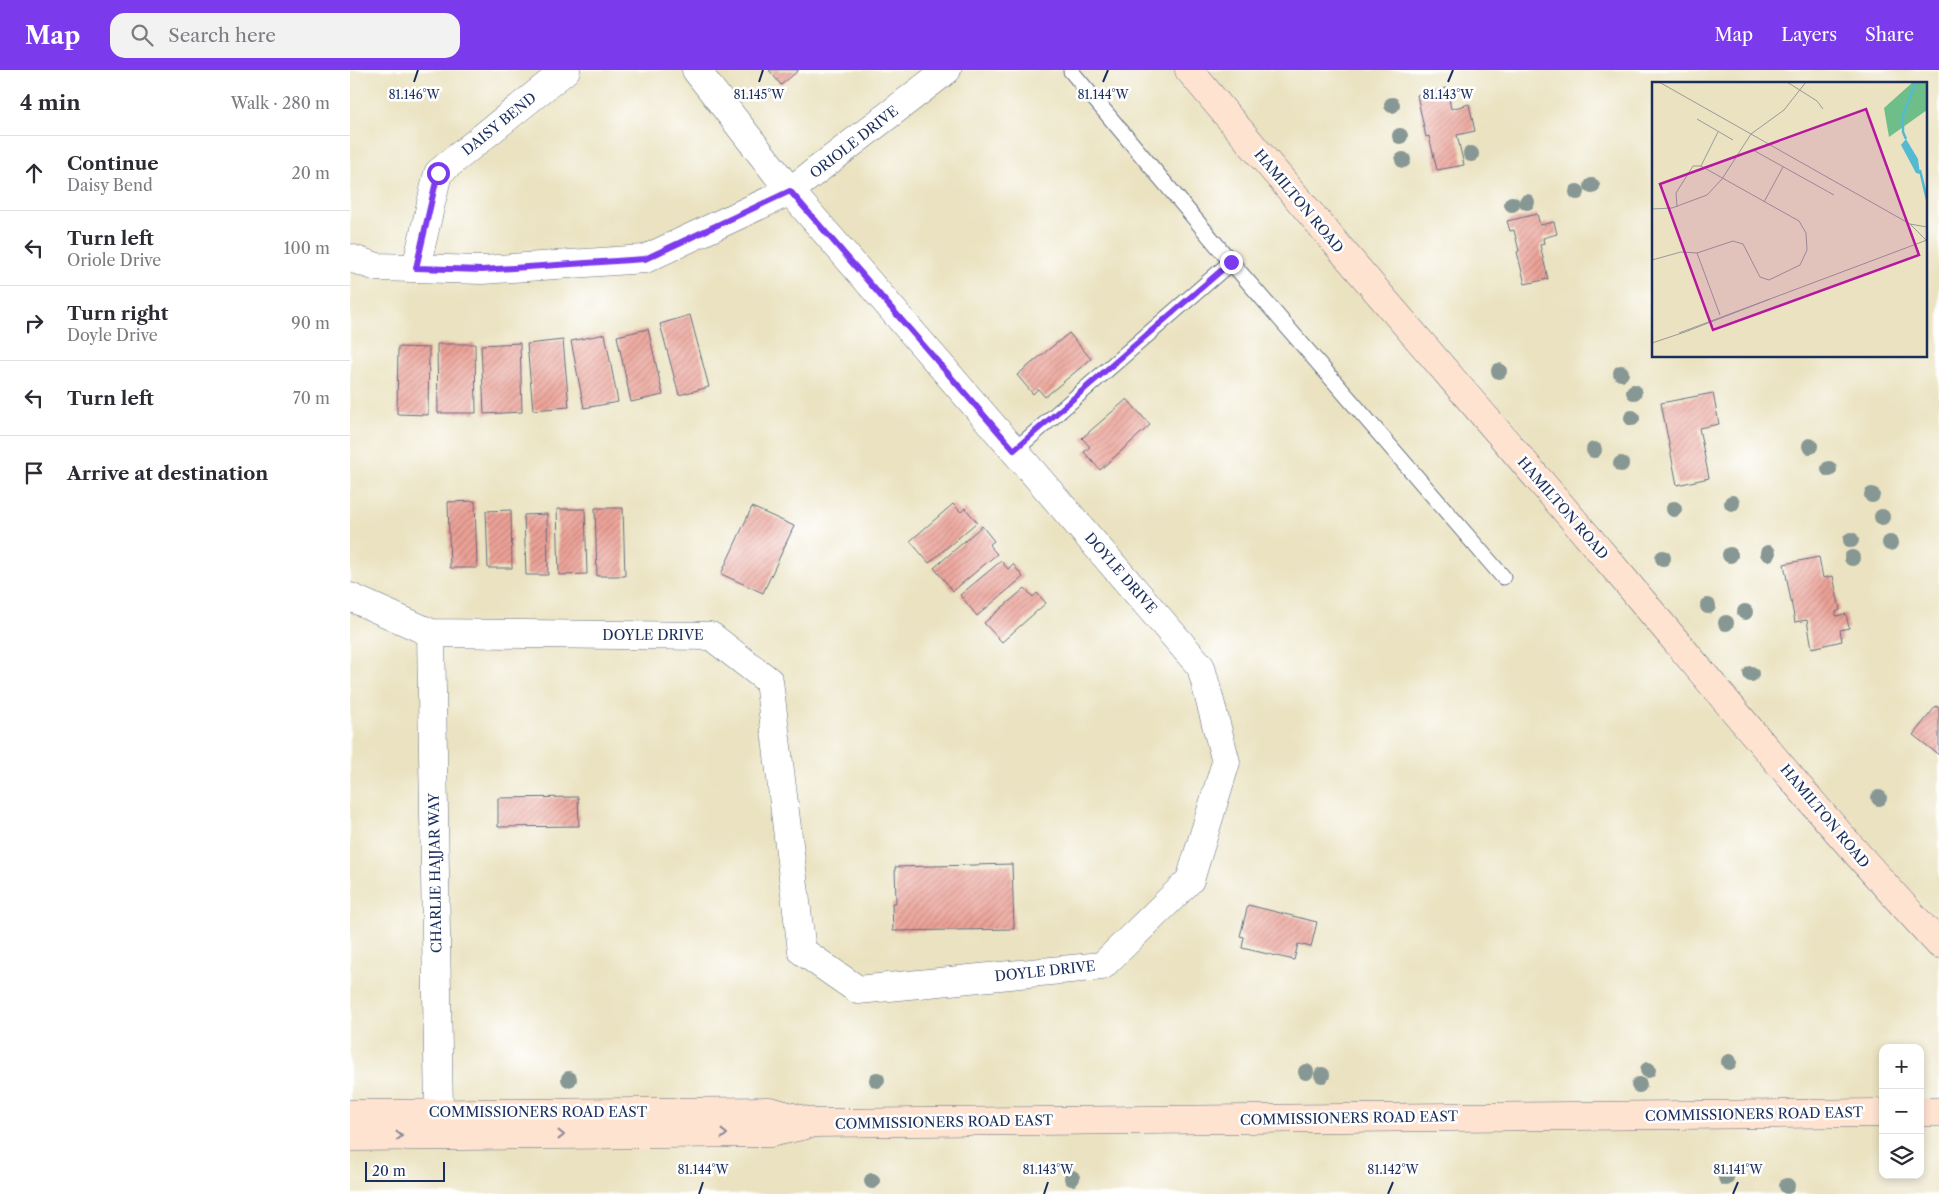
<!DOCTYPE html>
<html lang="en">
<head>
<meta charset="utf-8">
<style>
	body { margin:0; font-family:"Libre Caslon Text",serif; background:#f2f2f3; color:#2b2b33 }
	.controls { position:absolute; right:15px; bottom:15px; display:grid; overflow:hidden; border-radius:10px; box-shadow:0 2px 8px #0003 }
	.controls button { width:45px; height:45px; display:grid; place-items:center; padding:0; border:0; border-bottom:1px solid #e1e1e2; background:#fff; color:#2b2b33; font:25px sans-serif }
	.scale { position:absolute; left:15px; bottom:12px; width:80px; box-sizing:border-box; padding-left:5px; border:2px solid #1b2f5e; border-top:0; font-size:14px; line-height:18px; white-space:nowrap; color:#1b2f5e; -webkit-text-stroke:4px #fff; paint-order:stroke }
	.stop { position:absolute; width:15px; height:15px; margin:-11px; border:4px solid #7c3aed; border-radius:50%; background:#fff }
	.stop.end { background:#7c3aed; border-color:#fff; box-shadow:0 1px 5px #0008 }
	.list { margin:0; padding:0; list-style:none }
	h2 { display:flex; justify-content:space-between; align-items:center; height:65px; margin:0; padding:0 20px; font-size:21px }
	h2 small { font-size:16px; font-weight:400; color:#7c7c81 }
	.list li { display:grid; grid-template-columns:32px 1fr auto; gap:15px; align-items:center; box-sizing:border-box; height:75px; padding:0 20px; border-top:1px solid #e1e1e2 }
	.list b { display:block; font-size:19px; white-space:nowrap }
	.list p { margin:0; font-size:16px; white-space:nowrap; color:#7c7c81 }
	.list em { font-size:16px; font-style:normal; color:#7c7c81 }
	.icon { flex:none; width:28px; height:28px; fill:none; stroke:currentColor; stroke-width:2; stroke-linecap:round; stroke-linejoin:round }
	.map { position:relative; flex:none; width:1589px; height:1124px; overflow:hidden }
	header { display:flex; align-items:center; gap:30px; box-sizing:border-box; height:70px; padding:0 25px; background:#7c3aed; color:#fff }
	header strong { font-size:24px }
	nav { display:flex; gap:28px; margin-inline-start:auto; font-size:18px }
	.search { width:350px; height:45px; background:#f2f2f3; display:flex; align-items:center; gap:12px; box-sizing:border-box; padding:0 18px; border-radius:15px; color:#7c7c81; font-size:19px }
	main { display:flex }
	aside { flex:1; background:#fff }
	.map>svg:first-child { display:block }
	.building { fill:url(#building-hatch) }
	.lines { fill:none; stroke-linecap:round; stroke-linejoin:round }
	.service-casing { stroke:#636e80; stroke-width:17 }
	.minor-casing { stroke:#636e80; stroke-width:29 }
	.secondary-casing { stroke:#636e80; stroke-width:29 }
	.service { stroke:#fff; stroke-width:15 }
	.minor { stroke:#fff; stroke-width:28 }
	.secondary { stroke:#fee3d1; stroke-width:28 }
	.tree { fill:#879894 }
	.oneway { stroke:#8c8998 }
	.route { stroke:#7c3aed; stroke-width:6 }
	.ticks { fill:none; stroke:#1b2f5e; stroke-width:2 }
	.labels { text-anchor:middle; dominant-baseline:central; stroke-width:5; stroke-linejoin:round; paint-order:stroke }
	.street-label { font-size:14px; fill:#1b2f5e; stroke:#fff }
	.inset-river { fill:none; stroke:#53bad1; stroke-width:2.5 }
	.inset-road { fill:none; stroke:#979a99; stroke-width:1 }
	.view { fill:#b5179e; fill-opacity:0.15; stroke:#b5179e; stroke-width:2.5 }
	.inset-edge { fill:none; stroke:#1b2f5e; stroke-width:2.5 }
	.ticks-label { font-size:12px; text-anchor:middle; fill:#1b2f5e; stroke:#fff; stroke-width:5; stroke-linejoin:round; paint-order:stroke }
</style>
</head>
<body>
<header>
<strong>Map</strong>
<div class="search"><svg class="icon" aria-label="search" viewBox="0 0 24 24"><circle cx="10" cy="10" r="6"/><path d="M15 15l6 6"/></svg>Search here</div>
<nav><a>Map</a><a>Layers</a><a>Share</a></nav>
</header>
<main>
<aside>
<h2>4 min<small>Walk · 280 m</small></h2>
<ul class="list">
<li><svg class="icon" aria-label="ahead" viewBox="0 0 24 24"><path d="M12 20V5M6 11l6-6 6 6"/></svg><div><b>Continue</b><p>Daisy Bend</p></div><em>20 m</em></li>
<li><svg class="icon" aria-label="left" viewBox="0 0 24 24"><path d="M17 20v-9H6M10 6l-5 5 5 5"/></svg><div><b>Turn left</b><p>Oriole Drive</p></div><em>100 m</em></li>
<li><svg class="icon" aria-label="right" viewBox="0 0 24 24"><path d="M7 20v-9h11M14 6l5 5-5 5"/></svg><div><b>Turn right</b><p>Doyle Drive</p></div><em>90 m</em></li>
<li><svg class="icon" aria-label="left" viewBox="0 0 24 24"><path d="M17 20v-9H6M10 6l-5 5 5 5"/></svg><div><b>Turn left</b></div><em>70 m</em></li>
<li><svg class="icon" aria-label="arrive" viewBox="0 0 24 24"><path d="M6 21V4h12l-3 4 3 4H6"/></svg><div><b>Arrive at destination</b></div></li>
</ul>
</aside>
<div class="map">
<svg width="1589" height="1124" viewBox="0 0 1589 1124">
	<defs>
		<pattern id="building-hatch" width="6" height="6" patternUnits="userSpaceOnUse" patternTransform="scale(1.25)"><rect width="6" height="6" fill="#eca196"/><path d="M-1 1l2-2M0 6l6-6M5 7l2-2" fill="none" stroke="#be847e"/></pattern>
	</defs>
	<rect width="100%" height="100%" fill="#fff"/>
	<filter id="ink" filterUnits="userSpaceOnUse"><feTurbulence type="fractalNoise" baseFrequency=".02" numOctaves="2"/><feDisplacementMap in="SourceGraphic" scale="10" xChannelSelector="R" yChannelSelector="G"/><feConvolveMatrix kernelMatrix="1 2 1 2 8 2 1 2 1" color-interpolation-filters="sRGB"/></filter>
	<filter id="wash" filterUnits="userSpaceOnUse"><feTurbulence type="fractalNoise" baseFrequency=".0096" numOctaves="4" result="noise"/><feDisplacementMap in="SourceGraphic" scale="20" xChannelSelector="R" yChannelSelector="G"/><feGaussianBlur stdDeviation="1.12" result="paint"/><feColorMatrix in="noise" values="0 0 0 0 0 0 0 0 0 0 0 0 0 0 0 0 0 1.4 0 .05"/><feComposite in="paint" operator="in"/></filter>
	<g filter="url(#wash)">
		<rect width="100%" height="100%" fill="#eae2c0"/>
		<g id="blocks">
			<path class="building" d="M419 0H449L431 15Z
				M1097 18 1101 39 1119 34 1125 61 1107 65 1114 95 1087 100 1079 66 1076 67 1067 25Z
				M1187 144 1190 155 1204 152 1207 164 1193 168 1194 174 1190 175 1198 209 1175 214 1167 182 1169 181 1164 160 1160 161 1157 151Z
				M340 245 359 317 329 325 310 254Z
				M298 259 313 325 281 332 267 266Z
				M719 263 741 289 695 327 688 319 683 324 667 305Z
				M255 264 268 332 234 338 221 271Z
				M213 270 219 337 183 340 177 274Z
				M170 273 172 342 134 344 131 275Z
				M87 274H125L126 343H88Z
				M48 277 79 278 78 345 47 344Z
				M1363 323 1369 354 1349 358 1359 408 1327 415 1311 333Z
				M777 329 800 355 750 400 734 382 740 377 732 368Z
				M125 431 127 498H100L98 432Z
				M603 434 611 442 615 438 627 452 579 493 560 471Z
				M402 437 444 456 413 523 371 504Z
				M245 438H273L275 506H247Z
				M207 439H235L237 504 209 505Z
				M161 440 162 498H138L136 441Z
				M197 444 198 505H176L174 445Z
				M632 456 644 471 639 475 647 484 603 521 584 498Z
				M1469 487 1473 508 1483 506 1490 540 1486 542V546L1496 544 1499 558 1490 560 1492 571 1462 578 1457 550 1445 552 1434 494Z
				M651 491 658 499 663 494 673 507 627 546 610 525Z
				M675 518 683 527 687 523 696 533 652 572 634 553Z
				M1586 636 1589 638V685L1563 665Z
				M228 727 229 756 148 757V728Z
				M662 794 664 859 543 861 542 833H546L545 797Z
				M898 835 967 852 961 877 948 874 944 890 892 878 894 867 890 866Z"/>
		</g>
	</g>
	<g filter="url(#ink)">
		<use href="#blocks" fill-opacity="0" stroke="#636e80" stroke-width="1"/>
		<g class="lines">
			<defs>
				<path id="service" d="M721 1 881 192 1153 507
					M665 380 881 192"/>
				<path id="minor" d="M0 188 27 197 132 200 295 189 440 121 597 0
					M66 198 88 103 216 0
					M0 527 81 563 361 566 419 611 452 881 508 920 752 896 840 810 876 692 851 597 440 121 346 0
					M81 563 89 1043"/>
				<path id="secondary" d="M839 0C976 164 1117 325 1256 488 1366 618 1473 750 1589 874
					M1570 1042H1589
					M0 1044 420 1041 465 1053 420 1063 0 1067
					M465 1053 1533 1043"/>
			</defs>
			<use href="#service" class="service-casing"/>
			<use href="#minor" class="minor-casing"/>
			<use href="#secondary" class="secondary-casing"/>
			<use href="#service" class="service"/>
			<use href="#minor" class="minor"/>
			<use href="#secondary" class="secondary"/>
		</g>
		<g class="tree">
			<circle cx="1042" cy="35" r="8"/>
			<circle cx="1050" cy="66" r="8"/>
			<circle cx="1121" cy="84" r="8"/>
			<circle cx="1053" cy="90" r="8"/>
			<circle cx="1242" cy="116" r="8"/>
			<circle cx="1227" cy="122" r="8"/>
			<circle cx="1177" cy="132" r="8"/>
			<circle cx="1162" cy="134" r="8"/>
			<circle cx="1149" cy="301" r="8"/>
			<circle cx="1271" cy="303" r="8"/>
			<circle cx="1284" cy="322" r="8"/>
			<circle cx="1282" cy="348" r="8"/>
			<circle cx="1460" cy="376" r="8"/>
			<circle cx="1244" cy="380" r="8"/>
			<circle cx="1271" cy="394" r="8"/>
			<circle cx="1479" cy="399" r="8"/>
			<circle cx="1522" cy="425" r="8"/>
			<circle cx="1382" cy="433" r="8"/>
			<circle cx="1324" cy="439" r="8"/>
			<circle cx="1532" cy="447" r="8"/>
			<circle cx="1501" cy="470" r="8"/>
			<circle cx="1540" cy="473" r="8"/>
			<circle cx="1418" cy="483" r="8"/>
			<circle cx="1380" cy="485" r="8"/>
			<circle cx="1313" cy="488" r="8"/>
			<circle cx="1502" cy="488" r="8"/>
			<circle cx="1358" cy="536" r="8"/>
			<circle cx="1395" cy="542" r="8"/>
			<circle cx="1376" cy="553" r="8"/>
			<circle cx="1401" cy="604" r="8"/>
			<circle cx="1529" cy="728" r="8"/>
			<circle cx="1379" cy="992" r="8"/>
			<circle cx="1298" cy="1000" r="8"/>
			<circle cx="956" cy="1002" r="8"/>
			<circle cx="972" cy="1005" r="8"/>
			<circle cx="219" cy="1009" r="8"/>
			<circle cx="527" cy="1010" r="8"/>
			<circle cx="1289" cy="1015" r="8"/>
			<circle cx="722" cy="1108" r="8"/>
			<circle cx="1376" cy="1108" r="8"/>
			<circle cx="522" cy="1111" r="8"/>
			<circle cx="1437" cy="1116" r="8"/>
		</g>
		<defs><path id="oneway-chevron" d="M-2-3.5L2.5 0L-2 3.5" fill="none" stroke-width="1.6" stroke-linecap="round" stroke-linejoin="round" transform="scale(1.25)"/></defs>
		<g class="oneway">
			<use href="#oneway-chevron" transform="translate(374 1064)"/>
			<use href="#oneway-chevron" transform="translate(211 1065)"/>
			<use href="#oneway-chevron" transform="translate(49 1066)"/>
		</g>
	</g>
	<g class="lines" filter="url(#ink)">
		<path class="route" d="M88 103 66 198 132 200 295 189 440 121 664 380 881 192"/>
	</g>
	<path class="ticks" d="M64 12 68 0M409 12 413 0M753 12 758 0M1098 12 1103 0M349 1124 353 1112M694 1124 698 1112M1038 1124 1043 1112M1383 1124 1388 1112"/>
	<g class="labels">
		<g class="street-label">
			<text transform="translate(149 54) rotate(-39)">DAISY BEND</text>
			<text transform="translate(504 72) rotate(-38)">ORIOLE DRIVE</text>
			<text transform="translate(949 131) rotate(50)">HAMILTON ROAD</text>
			<text transform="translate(1213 438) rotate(49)">HAMILTON ROAD</text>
			<text transform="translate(771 503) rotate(49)">DOYLE DRIVE</text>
			<text x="303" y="565">DOYLE DRIVE</text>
			<text transform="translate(1475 746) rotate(50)">HAMILTON ROAD</text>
			<text transform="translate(85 803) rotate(-91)">CHARLIE HAJJAR WAY</text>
			<text transform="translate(695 901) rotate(-6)">DOYLE DRIVE</text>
			<text x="188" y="1042">COMMISSIONERS ROAD EAST</text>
			<text transform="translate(1404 1044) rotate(-1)">COMMISSIONERS ROAD EAST</text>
			<text transform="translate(999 1048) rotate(-1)">COMMISSIONERS ROAD EAST</text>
			<text transform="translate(594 1052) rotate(-1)">COMMISSIONERS ROAD EAST</text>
		</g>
	</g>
	<g transform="translate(1302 12)">
		<rect width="275" height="275" fill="#eae2c0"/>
		<path d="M261 0H275V28L237 55 232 26Z" fill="#6ebe8a"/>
		<path d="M254 57 266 77 268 92 264 91 249 63Z" fill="#53bad1"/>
		<path class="inset-river" d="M254 57 251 50V33L264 0M268 88 275 118"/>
		<path class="inset-road" d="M7 0 258 142 274 158M135 0 165 19 171 27M45 37 81 58M101 68 182 113M49 84 66 50M112 120 131 85M0 127 20 126 55 113 70 97 99 52 132 28 154 0M258 142 275 145M45 171 68 233M0 178 29 170 45 171 81 159 91 162 108 195 117 198 148 183 155 168 154 151 147 139 49 84H41L24 111 25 125M118 217 275 158M0 261 33 250 118 217 27 251"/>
		<path class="view" d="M214 27 267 173 61 248 8 102Z"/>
		<rect width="275" height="275" class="inset-edge"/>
	</g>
	<g class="ticks-label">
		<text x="64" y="29">81.146°W</text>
		<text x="409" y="29">81.145°W</text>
		<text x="753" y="29">81.144°W</text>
		<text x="1098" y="29">81.143°W</text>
		<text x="353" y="1104">81.144°W</text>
		<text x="698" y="1104">81.143°W</text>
		<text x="1043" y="1104">81.142°W</text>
		<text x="1388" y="1104">81.141°W</text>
	</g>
</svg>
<div class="controls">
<button>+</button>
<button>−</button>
<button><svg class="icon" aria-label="layers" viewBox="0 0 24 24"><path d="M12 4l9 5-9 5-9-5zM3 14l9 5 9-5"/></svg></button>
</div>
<div class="scale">20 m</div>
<div class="stop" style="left:88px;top:103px"></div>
<div class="stop end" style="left:881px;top:192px"></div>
</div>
</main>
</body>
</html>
